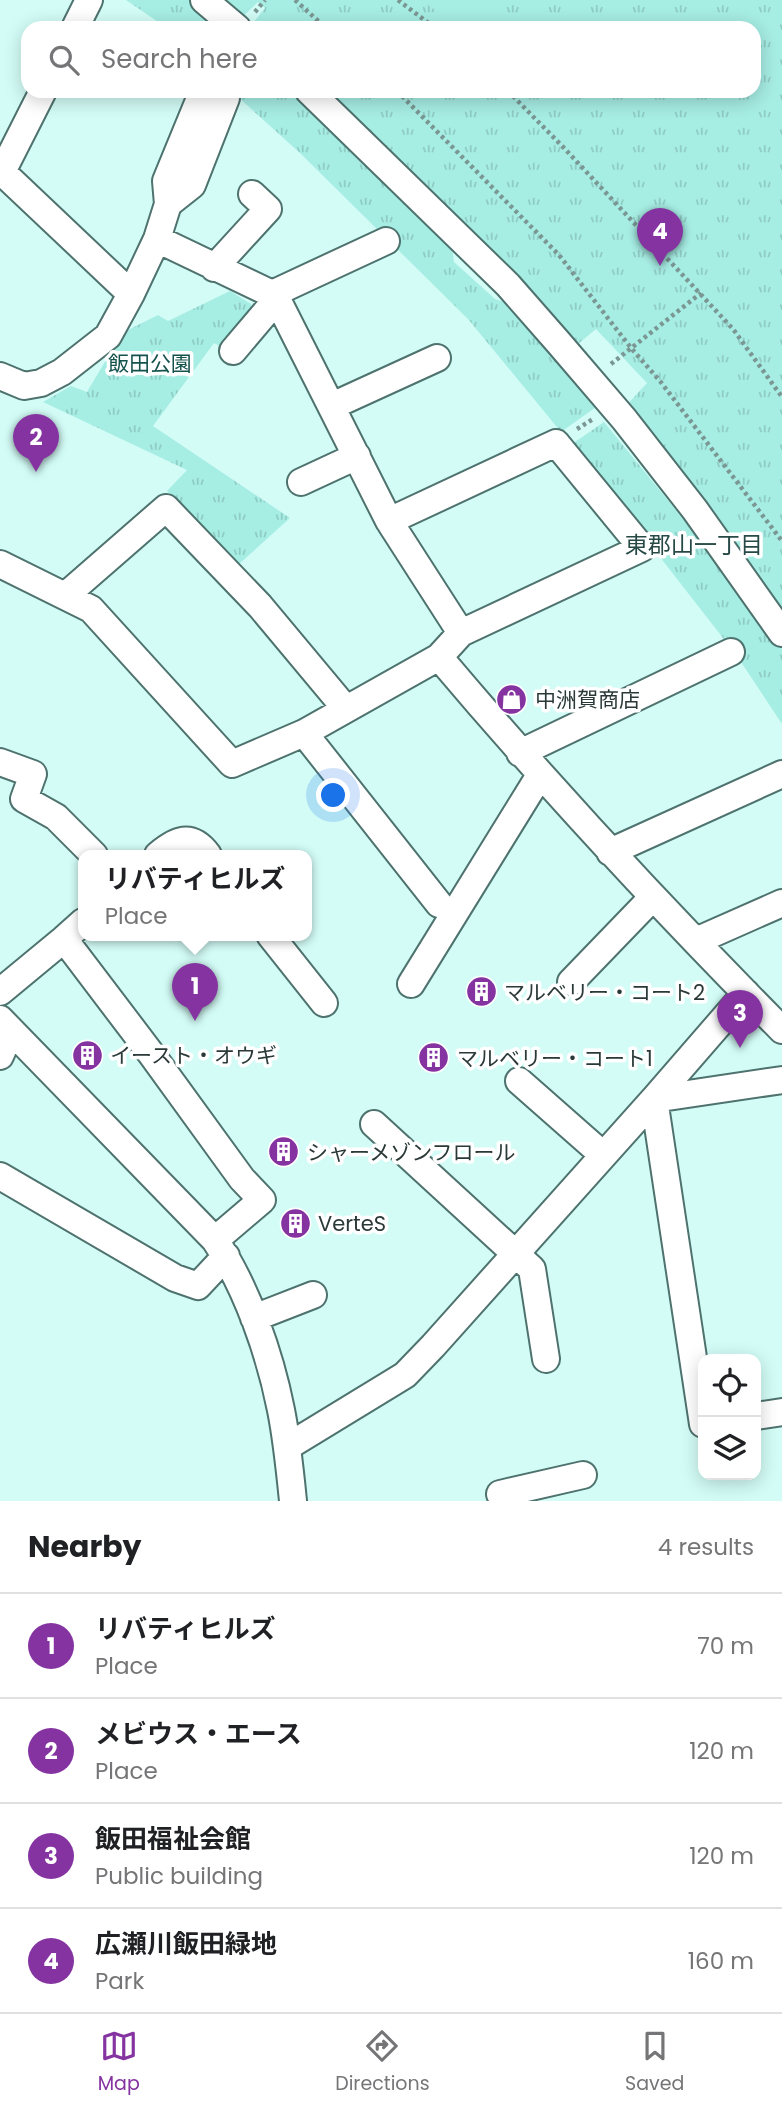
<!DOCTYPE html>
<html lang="en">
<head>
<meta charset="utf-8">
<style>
	body { margin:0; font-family:Poppins,"Noto Sans JP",sans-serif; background:#f6f6f6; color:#202124 }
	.controls { position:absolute; right:21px; bottom:21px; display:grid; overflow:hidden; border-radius:14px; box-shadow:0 4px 18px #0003 }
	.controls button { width:63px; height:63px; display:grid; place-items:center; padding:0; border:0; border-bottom:2px solid #e0e0e0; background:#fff; color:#202124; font:35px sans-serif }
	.you { position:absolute; left:334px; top:796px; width:24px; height:24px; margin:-18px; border:5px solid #fff; border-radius:50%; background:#1a73e8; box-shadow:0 0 0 10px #1a73e833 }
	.badge { display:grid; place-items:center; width:46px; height:46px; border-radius:50%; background:#8533a1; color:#fff; font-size:23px; font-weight:700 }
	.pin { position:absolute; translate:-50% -58px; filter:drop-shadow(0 2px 4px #0008) }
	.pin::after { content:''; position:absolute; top:37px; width:24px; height:21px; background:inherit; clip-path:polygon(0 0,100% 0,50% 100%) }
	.popup { position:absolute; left:78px; top:850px; width:234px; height:91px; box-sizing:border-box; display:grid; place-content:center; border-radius:14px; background:#fff; filter:drop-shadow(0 2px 5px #0005); font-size:23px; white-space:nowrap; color:#757577 }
	.popup b { font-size:26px; color:#202124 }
	.popup::after { content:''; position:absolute; left:50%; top:100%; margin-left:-14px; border:14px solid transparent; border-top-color:#fff }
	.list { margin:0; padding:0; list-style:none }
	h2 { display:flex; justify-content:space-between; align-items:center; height:91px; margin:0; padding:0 28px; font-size:30px }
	h2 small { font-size:23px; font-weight:400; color:#757577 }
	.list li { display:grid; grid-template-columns:46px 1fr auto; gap:21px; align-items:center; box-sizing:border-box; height:105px; padding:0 28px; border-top:2px solid #e0e0e0 }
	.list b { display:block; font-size:26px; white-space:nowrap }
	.list p { margin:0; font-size:23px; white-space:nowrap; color:#757577 }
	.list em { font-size:23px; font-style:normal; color:#757577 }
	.icon { flex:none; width:38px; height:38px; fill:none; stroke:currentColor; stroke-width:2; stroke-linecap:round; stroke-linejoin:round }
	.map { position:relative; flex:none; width:782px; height:1501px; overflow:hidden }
	.search { position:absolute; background:#fff; box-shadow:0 4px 18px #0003; left:21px; right:21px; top:21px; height:77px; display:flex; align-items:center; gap:18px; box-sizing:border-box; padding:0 24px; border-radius:21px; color:#757577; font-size:26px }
	.sheet { height:511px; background:#fff }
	nav { display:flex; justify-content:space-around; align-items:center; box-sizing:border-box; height:98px; border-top:2px solid #e0e0e0; background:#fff; font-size:19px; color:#757577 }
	nav a { display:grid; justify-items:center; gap:4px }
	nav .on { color:#8533a1 }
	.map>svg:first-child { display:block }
	.grass { fill:url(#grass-tufts) }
	.pitch { fill:#a6ede4 }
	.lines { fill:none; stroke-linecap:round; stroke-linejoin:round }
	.minor-casing { stroke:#4e726e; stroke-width:30 }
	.path { stroke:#7b9793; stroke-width:4.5; stroke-dasharray:3.5 3.5; stroke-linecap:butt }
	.minor { stroke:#fff; stroke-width:26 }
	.labels { text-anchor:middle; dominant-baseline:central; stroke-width:7; stroke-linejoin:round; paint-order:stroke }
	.park-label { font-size:21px; fill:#14524c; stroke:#fff }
	.poi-label { font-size:21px; fill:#2a3937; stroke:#fff; text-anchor:start }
	.neighbourhood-label { font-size:23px; fill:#274a46; stroke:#fff }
</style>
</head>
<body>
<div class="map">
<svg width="782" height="1501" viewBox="0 0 782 1501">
	<defs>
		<pattern id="grass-tufts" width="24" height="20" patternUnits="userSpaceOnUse" patternTransform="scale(1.75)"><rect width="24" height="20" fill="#a6ede4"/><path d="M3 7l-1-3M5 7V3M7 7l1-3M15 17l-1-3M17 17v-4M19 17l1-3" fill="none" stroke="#8fccc4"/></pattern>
	</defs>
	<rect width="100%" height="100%" fill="#d3fcf6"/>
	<path class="grass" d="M126 0H191L226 28H167Z
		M216 0H782V615L625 407 647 383 596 329 572 349 323 91H754V28H249L265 8 258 2 239 20Z
		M239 91H296L331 123 451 241 454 262 495 299 511 304 599 405 561 432 468 319 300 153 237 96Z
		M230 291 251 304 253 314 225 349 214 343 153 426 290 518 238 565 167 491 187 470 43 402 71 386 87 392 122 333 158 315 168 321Z
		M604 422 684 520 695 523 782 647V724L737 656 572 444Z"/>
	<path class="pitch" d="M421 0H501L483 28H461Z"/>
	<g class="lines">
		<defs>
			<path id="minor" d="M204 0 237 28
				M75 28 89 0
				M309 91 508 285 558 342 624 419 695 510 782 633
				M0 170 131 294
				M2 172 43 91
				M168 204 192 185 226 98 225 91
				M157 239 272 294 277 299 389 521 461 633 439 657
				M214 268 268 209 252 194
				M272 294 386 241
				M233 351 277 299
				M0 376 24 386 41 383 62 372 108 336 131 294 157 239 168 204 166 181 203 91
				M332 406 437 358
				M301 482 357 456
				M389 521 556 443 642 548 461 633
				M0 564 91 609 232 764 304 733 439 657C548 786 663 910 782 1030
				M65 596 166 508 260 606 346 709
				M304 733 439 904
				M520 753 731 652
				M0 762 33 774 24 799 56 817 94 855
				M610 852 782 774
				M158 855C176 840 191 832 208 855
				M270 935 324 1003
				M64 939 83 922
				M696 941 782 903
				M571 982 653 897
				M411 984 540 775
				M0 992 64 939 152 1055 242 1179 262 1200 215 1240
				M0 1019 215 1240C247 1288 270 1354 281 1410 287 1440 290 1471 293 1501
				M0 1056 11 1031
				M519 1081 603 1155
				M374 1124 532 1269 546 1359
				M0 1176 175 1278 198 1286 226 1256
				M254 1318 313 1295
				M756 1416 782 1412
				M703 1424 654 1099 746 993
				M287 1447 405 1375 433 1346 654 1099 782 1080
				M500 1494 583 1475"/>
		</defs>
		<use href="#minor" class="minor-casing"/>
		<path class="path" d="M295 0 326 28
			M398 0 435 28
			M255 12 265 0
			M397 91 559 255 631 348 660 381 782 541
			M508 91 565 149 733 329 782 397
			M611 364 701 293
			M577 429 593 419"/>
		<use href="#minor" class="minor"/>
	</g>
	<defs>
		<symbol id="shop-disc" viewBox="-11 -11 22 22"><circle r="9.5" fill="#8533a1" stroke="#fff"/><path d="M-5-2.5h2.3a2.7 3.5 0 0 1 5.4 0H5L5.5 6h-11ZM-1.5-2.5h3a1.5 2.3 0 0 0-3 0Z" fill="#fff"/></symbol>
		<symbol id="building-disc" viewBox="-11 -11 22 22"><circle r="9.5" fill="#8533a1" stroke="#fff"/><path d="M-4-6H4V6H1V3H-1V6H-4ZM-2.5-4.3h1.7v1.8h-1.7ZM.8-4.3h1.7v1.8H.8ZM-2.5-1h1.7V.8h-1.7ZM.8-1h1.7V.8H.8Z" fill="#fff"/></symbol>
	</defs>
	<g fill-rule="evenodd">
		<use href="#shop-disc" x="494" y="682" width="35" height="35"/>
		<use href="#building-disc" x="464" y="974" width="35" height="35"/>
		<use href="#building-disc" x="70" y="1038" width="35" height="35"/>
		<use href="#building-disc" x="416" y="1040" width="35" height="35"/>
		<use href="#building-disc" x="266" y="1134" width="35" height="35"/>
		<use href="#building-disc" x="278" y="1206" width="35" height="35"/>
	</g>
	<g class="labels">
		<g class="park-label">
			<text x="150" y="363">飯田公園</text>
		</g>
		<g class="poi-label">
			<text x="535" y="699">中洲賀商店</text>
			<text x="504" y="992">マルベリー・コート2</text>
			<text x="110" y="1055">イースト・オウギ</text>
			<text x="457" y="1058">マルベリー・コート1</text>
			<text x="307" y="1152">シャーメゾンフロール</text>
			<text x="318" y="1223">VerteS</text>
		</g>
		<g class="neighbourhood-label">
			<text x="694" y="545">東郡山一丁目</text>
		</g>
	</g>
</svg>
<div class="controls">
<button><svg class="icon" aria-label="locate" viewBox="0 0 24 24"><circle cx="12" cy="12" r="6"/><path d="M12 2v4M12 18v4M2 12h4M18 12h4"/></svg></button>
<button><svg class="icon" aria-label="layers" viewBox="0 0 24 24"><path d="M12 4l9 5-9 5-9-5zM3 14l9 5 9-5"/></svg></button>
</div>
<div class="you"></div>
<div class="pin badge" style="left:195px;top:1021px">1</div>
<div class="popup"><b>リバティヒルズ</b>Place</div>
<div class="pin badge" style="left:36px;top:472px">2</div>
<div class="pin badge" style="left:740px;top:1048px">3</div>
<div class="pin badge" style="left:660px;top:266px">4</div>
<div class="search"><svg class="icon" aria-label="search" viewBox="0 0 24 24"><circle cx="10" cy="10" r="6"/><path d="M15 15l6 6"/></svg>Search here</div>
</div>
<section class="sheet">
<h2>Nearby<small>4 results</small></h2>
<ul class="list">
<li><span class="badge">1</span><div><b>リバティヒルズ</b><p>Place</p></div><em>70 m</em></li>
<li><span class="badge">2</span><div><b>メビウス・エース</b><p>Place</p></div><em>120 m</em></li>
<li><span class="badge">3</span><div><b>飯田福祉会館</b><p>Public building</p></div><em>120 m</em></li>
<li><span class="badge">4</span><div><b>広瀬川飯田緑地</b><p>Park</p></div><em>160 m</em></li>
</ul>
</section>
<nav>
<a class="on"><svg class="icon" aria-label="map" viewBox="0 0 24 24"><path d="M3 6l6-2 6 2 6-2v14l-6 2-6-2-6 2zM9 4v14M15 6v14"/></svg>Map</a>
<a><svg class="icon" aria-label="directions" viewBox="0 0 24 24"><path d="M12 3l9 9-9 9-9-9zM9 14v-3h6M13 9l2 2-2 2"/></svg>Directions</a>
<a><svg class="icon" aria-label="saved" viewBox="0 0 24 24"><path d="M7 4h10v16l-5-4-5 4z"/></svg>Saved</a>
</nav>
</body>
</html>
